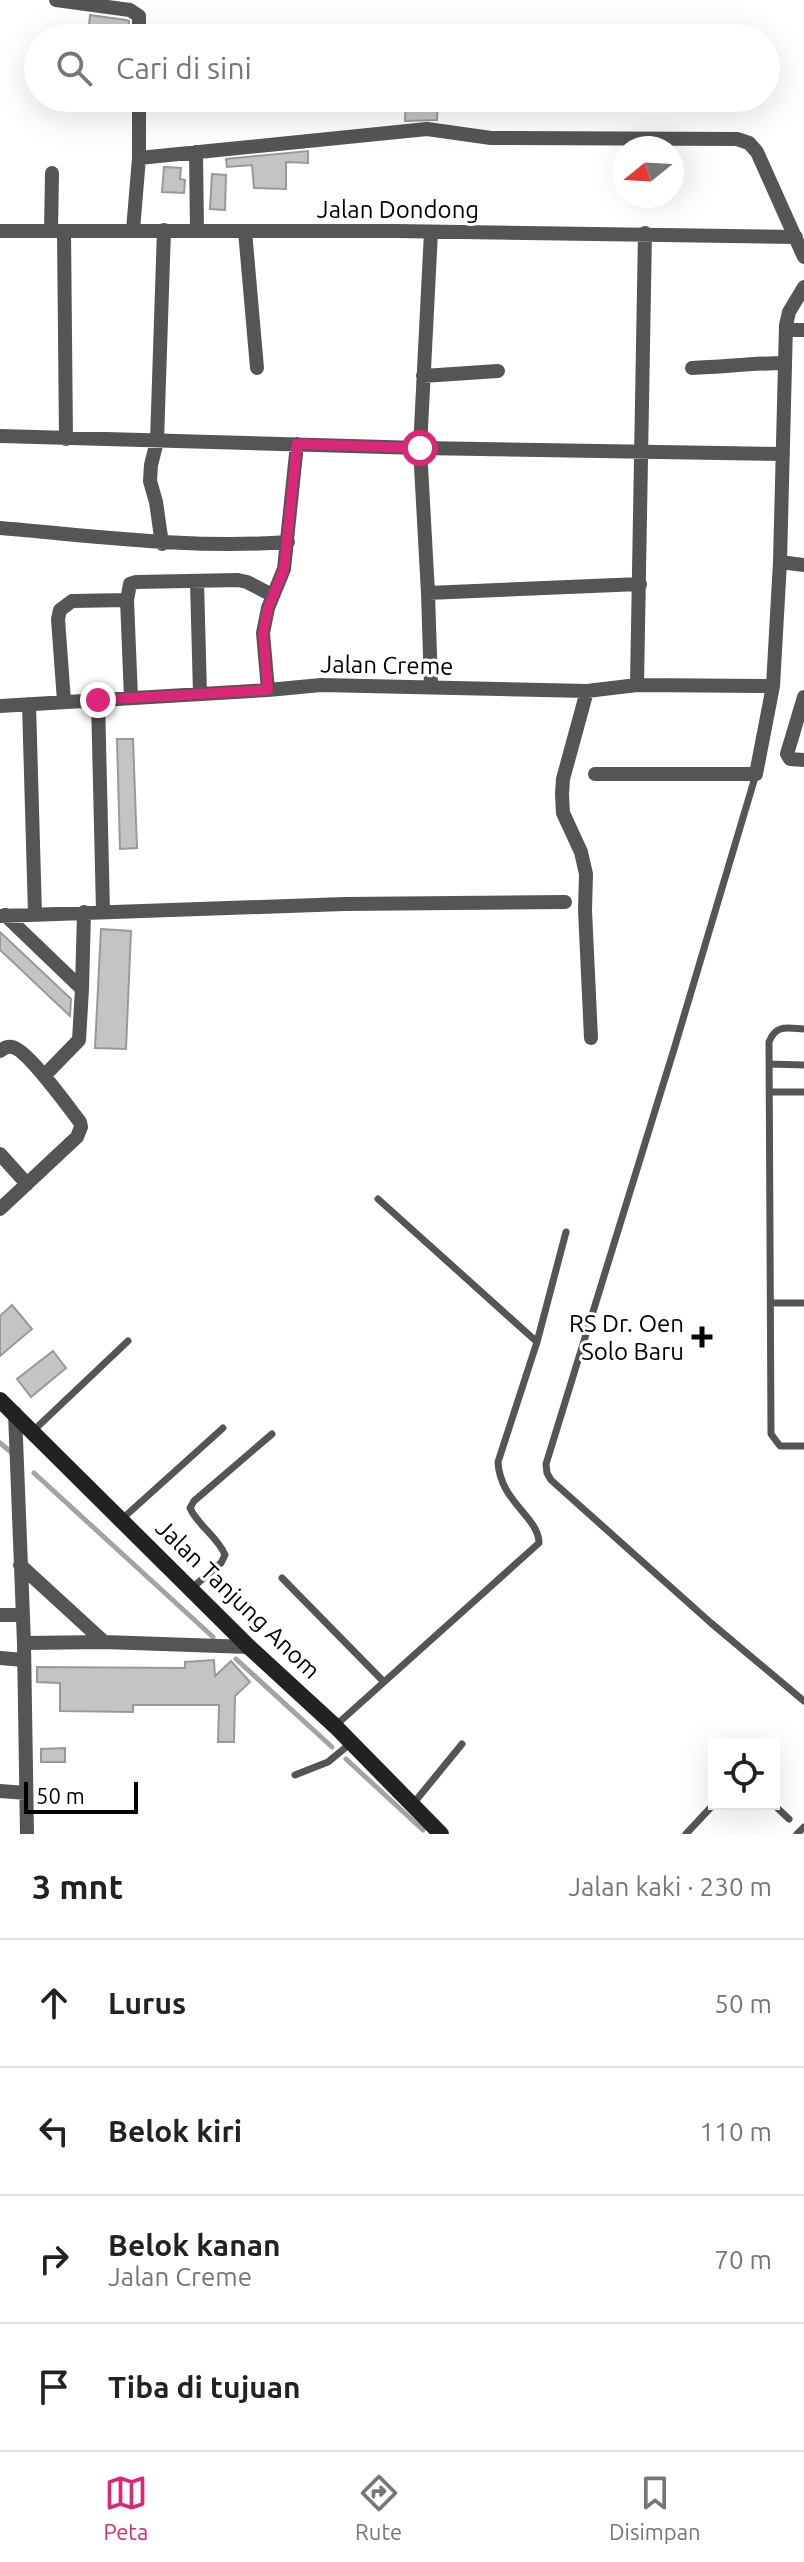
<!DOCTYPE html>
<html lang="id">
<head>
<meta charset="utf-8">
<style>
	body { margin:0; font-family:Ubuntu,sans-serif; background:#f6f6f6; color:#222 }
	.controls { position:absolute; right:24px; bottom:24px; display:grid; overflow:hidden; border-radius:0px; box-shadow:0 8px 32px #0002 }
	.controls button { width:72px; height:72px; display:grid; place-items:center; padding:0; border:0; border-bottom:2px solid #e0e0e0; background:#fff; color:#222; font:40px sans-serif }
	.compass { position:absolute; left:612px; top:136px; width:72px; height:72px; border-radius:50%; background:#fff; box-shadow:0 8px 32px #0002; rotate:252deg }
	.scale { position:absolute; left:24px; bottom:20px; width:114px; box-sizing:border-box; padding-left:8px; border:4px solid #000; border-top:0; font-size:22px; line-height:28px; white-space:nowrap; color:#000; -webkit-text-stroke:6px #fff; paint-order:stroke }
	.stop { position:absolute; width:24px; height:24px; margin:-18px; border:6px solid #db2777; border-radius:50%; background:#fff }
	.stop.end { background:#db2777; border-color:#fff; box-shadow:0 2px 8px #0008 }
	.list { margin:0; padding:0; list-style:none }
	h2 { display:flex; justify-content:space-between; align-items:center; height:104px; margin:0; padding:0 32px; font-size:34px }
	h2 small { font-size:26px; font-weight:400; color:#767676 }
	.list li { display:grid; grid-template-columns:52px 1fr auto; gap:24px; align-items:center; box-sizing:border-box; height:128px; padding:0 32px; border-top:2px solid #e0e0e0 }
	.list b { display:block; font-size:30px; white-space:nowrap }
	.list p { margin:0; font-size:26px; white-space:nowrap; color:#767676 }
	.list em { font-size:26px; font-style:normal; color:#767676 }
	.icon { flex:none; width:44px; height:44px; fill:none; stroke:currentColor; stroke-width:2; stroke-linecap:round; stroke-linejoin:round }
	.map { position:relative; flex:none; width:804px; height:1834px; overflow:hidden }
	.search { position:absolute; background:#fff; box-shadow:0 8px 32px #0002; left:24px; right:24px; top:24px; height:88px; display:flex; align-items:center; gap:20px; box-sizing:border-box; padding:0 28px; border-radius:44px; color:#767676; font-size:30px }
	.sheet { height:616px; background:#fff }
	nav { display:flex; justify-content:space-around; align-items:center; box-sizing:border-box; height:112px; border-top:2px solid #e0e0e0; background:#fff; font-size:22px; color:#767676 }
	nav a { display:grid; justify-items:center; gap:4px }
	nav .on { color:#db2777 }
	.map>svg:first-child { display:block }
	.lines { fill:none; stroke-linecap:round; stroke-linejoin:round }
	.stream { stroke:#a3a3a3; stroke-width:5 }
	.building { fill:#c4c4c4; stroke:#999; stroke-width:2 }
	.service { stroke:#555; stroke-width:7 }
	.minor { stroke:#555; stroke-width:14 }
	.secondary { stroke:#222; stroke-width:16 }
	.route { stroke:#db2777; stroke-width:10 }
	.poi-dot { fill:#000; stroke:#fff; stroke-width:3 }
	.labels { text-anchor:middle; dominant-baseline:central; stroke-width:6; stroke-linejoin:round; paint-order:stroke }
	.street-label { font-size:24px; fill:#000; stroke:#fff }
	.poi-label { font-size:24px; fill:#000; stroke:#fff; text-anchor:end }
</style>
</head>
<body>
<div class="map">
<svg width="804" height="1834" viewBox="0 0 804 1834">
	<rect width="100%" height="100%" fill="#fff"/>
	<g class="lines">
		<path class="stream" d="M0 1443 11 1452
			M34 1473 213 1637
			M236 1659 332 1747
			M346 1759 423 1830"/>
	</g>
	<path class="building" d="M90 15 126 20 129 21V38H88Z
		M406 98H438L437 120 405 121Z
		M308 151V163L286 162V189L254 188 252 165 227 167 226 159Z
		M164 167 181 168 180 179 185 180 184 193 162 192Z
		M212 174 226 175 225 210 210 209Z
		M117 739H133L137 848 120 849Z
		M101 929 131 931 126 1049 95 1048Z
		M0 932 71 999 70 1016 0 950Z
		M12 1305 32 1329 0 1356V1316Z
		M53 1351 66 1368 31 1397 17 1379Z
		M214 1660 215 1676 231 1661 250 1682 235 1696 234 1742H218L219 1705H133V1712L60 1711V1683L37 1682V1667L185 1668V1662Z
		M65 1748V1762H41V1749Z"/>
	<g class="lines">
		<path class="service" d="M756 774 675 1046 546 1464 547 1473 551 1480 711 1623 804 1701
			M804 1029C787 1028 776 1024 769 1042L771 1434 780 1446H804
			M769 1064 804 1065
			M770 1092H804
			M771 1303H804
			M537 1342 566 1232
			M33 1431 128 1341
			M122 1519 223 1428
			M282 1578 384 1682
			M192 1588 221 1563 225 1555C218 1537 198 1526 190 1508L194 1501 272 1434
			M335 1726 539 1543C539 1517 500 1502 498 1462L537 1342 378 1199
			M295 1775 328 1762 351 1743
			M413 1804 462 1744
			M773 1804 789 1819
			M686 1834 714 1804
			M797 1834 804 1827"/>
		<path class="minor" d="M56 0 130 10 139 16V38
			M196 152 197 230
			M139 158 427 129 491 138 737 139 749 143 757 152 804 257
			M133 230 139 158V98
			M0 231H396L796 237
			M51 231 52 173
			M64 231 66 439
			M245 231 257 368
			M431 232 420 448 428 593 640 584
			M786 330H804
			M692 368C724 367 753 363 785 363
			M423 376 498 371
			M0 436 420 448 783 454
			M0 528C97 536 190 549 288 542
			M162 544 156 502 150 481 151 465 157 441 164 230
			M780 562 804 565
			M197 582 200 694
			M428 593 431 687
			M637 685 645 233
			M268 690 263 633 268 608 284 569 297 444
			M587 691 563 779 562 794 563 813 581 852 586 874 585 910 591 1038
			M804 697 787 754 790 759 804 760
			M131 698 127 600 130 584 136 582 238 580 247 582 272 595
			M98 700 103 911
			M64 701 58 619 60 610 72 601 127 600
			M29 704 35 914
			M0 706 268 690 321 685 587 691 637 685 773 686
			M595 774H756L773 686 780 562 786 325 789 312 804 287
			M5 915 82 989 79 1040 44 1076
			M0 916 344 904 565 902
			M82 989 84 912
			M0 1051C5 1048 6 1046 12 1047 27 1049 69 1108 80 1122L81 1127 77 1137 0 1209
			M0 1154 27 1184
			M15 1413 24 1643 27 1834
			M20 1565 104 1642
			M0 1615H22
			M24 1643 104 1642 249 1647
			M0 1658 24 1660
			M0 1791 26 1793"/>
		<path class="secondary" d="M0 1400 249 1647 335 1726 441 1834"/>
	</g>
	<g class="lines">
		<path class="route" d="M98 700 268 690 263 633 268 608 284 569 297 444 420 448"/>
	</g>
	<path class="poi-dot" d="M698 1325h8v8h8v8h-8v8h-8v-8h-8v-8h8z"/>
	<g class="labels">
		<g class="street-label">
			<text x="398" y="209">Jalan Dondong</text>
			<text transform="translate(387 665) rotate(1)">Jalan Creme</text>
			<text transform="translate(238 1599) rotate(44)">Jalan Tanjung Anom</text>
		</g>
		<g class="poi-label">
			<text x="684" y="1323">RS Dr. Oen<tspan x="684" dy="28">Solo Baru</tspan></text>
		</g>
	</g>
</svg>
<div class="controls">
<button><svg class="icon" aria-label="locate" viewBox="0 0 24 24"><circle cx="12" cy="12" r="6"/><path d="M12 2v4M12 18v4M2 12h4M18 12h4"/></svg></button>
</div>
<svg class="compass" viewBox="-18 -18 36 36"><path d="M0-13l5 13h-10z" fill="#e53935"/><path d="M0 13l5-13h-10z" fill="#767676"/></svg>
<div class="scale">50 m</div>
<div class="stop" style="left:420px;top:448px"></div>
<div class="stop end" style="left:98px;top:700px"></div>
<div class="search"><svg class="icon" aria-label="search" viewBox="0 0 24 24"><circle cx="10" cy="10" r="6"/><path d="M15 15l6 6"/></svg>Cari di sini</div>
</div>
<section class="sheet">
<h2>3 mnt<small>Jalan kaki · 230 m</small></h2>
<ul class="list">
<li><svg class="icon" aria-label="ahead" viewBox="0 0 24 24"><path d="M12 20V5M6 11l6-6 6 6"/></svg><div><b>Lurus</b></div><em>50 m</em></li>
<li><svg class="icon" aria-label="left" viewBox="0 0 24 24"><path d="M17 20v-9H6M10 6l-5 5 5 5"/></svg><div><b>Belok kiri</b></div><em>110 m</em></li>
<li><svg class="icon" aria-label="right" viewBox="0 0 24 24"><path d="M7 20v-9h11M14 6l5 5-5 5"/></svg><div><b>Belok kanan</b><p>Jalan Creme</p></div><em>70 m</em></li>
<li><svg class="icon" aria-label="arrive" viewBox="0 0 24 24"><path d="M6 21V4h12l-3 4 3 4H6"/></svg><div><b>Tiba di tujuan</b></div></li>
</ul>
</section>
<nav>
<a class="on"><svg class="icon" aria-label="map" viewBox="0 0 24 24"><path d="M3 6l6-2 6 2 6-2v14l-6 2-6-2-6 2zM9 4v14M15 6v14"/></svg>Peta</a>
<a><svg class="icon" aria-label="directions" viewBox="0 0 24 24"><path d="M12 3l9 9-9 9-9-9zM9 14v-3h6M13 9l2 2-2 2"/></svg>Rute</a>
<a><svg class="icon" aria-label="saved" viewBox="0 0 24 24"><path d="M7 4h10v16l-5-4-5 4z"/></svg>Disimpan</a>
</nav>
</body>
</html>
